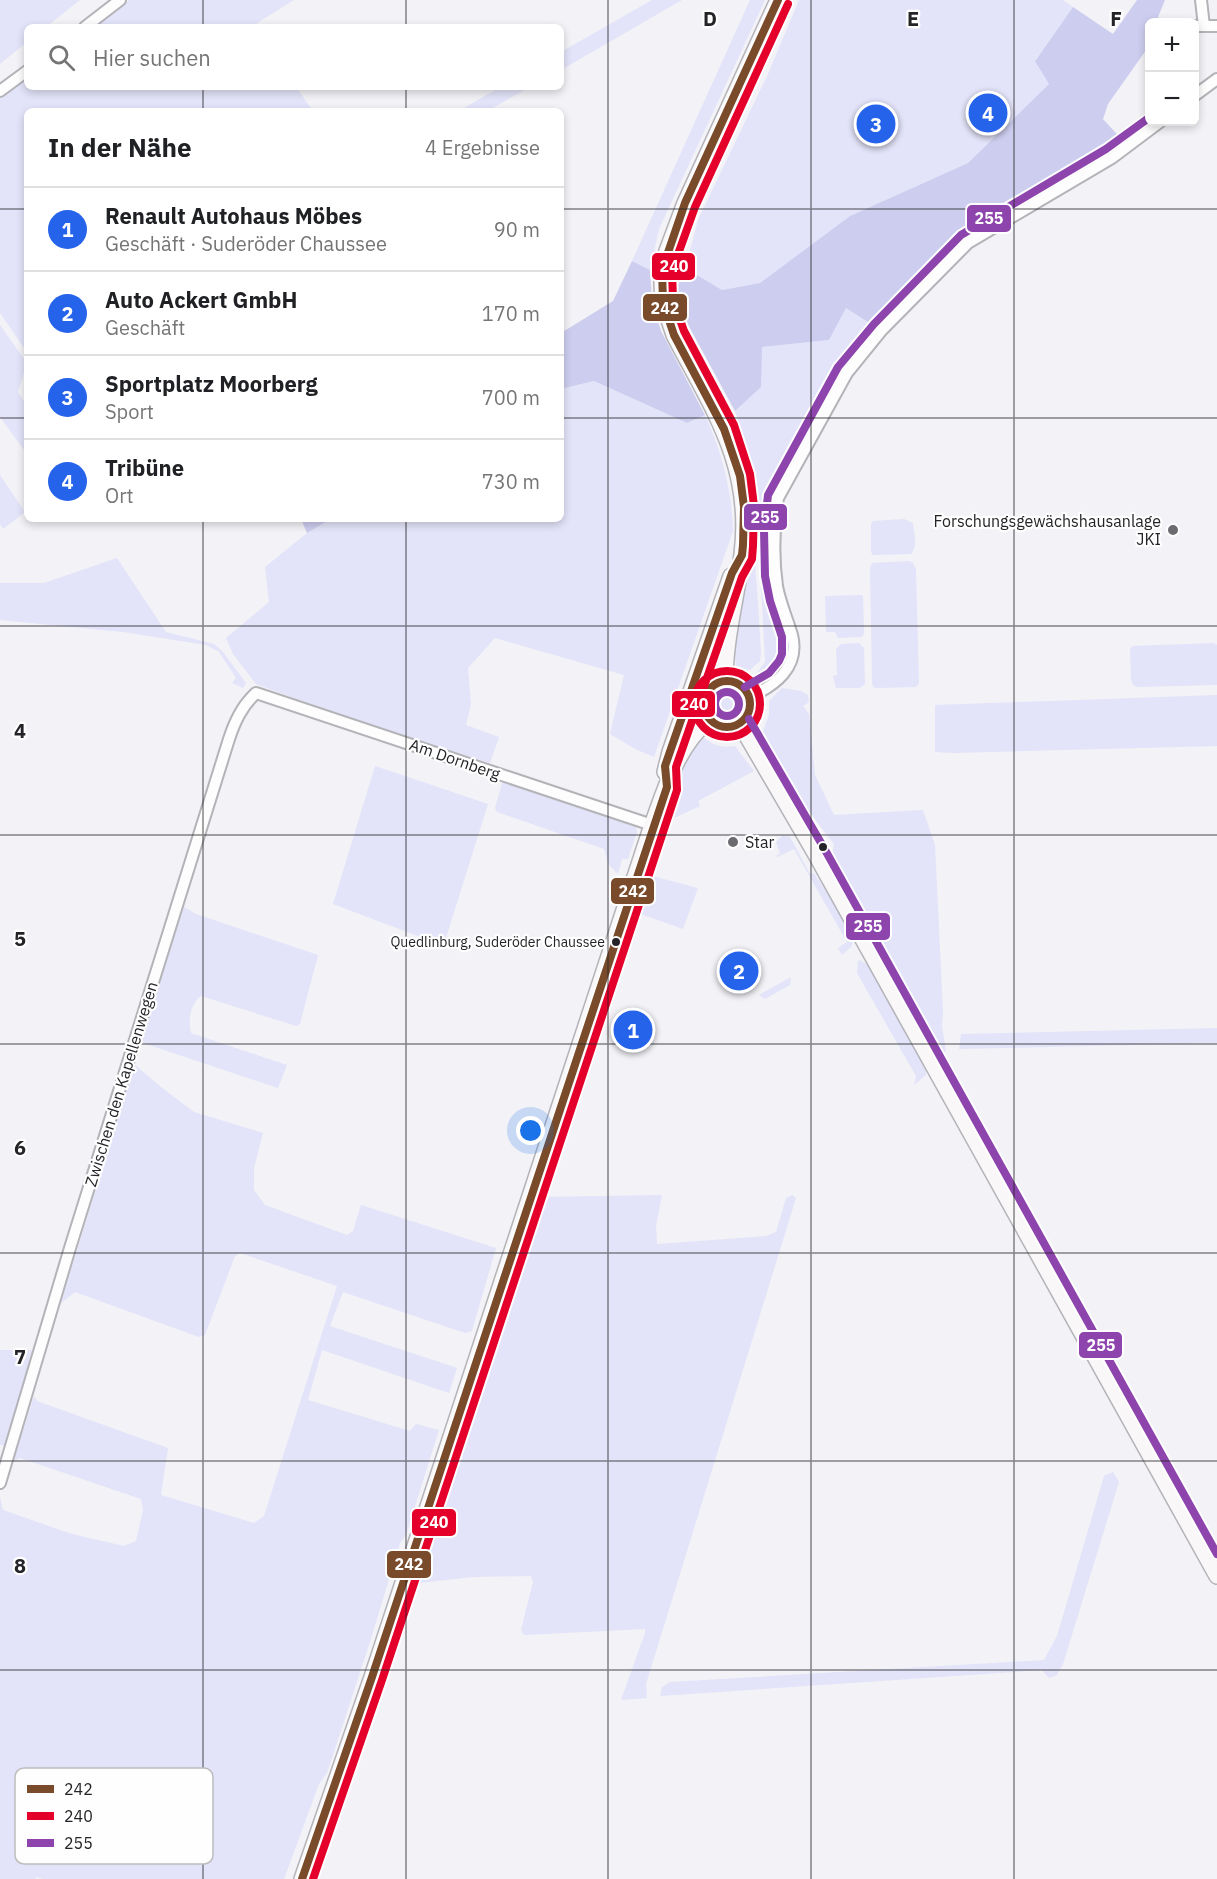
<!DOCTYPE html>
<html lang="de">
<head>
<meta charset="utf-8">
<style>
	body { margin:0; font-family:"IBM Plex Sans",sans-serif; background:#f6f6f6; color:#202124 }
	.controls { position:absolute; right:18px; top:18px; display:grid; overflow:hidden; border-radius:9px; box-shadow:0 3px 9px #0003 }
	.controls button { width:54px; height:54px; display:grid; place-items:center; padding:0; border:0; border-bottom:2px solid #e0e0e0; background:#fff; color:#202124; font:30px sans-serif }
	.you { position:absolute; left:531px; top:1131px; width:21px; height:21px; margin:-15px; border:4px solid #fff; border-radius:50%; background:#1a73e8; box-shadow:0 0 0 9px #1a73e833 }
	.badge { display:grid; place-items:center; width:39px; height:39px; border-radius:50%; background:#2563eb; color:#fff; font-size:20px; font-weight:700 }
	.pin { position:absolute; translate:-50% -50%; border:3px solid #fff; box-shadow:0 2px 6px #0006 }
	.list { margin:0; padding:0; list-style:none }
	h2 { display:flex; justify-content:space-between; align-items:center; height:78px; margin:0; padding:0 24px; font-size:26px }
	h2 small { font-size:20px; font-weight:400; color:#757577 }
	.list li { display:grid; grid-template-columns:39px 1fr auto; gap:18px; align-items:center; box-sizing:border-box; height:84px; padding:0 24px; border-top:2px solid #e0e0e0 }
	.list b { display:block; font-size:22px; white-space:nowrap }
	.list p { margin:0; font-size:20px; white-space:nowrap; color:#757577 }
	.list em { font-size:20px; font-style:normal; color:#757577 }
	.icon { flex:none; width:33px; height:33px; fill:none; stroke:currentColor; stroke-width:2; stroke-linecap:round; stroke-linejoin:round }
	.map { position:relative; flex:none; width:1217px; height:1879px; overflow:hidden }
	.search { position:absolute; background:#fff; box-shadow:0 3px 9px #0003; left:24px; top:24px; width:540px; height:66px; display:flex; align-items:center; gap:15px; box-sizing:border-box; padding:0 21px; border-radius:9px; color:#757577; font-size:22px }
	.panel { position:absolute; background:#fff; box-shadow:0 3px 9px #0003; left:24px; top:108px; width:540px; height:414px; border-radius:9px }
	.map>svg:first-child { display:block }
	.green { fill:#e3e3f9 }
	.forest { fill:#cdcdef }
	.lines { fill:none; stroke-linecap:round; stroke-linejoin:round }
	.street-casing { stroke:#b3b3b8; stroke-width:14 }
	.secondary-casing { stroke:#b3b3b8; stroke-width:18 }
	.street { stroke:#fdfdfe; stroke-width:10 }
	.secondary { stroke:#f9f7f8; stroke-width:15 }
	.bus-1-casing { stroke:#fefefe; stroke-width:12 }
	.bus-2-casing { stroke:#fefefe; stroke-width:12 }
	.bus-3-casing { stroke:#fefefe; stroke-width:12 }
	.bus-1 { stroke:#7a4b2a; stroke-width:8 }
	.bus-2 { stroke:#e4002b; stroke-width:8 }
	.bus-3 { stroke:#8e44ad; stroke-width:8 }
	.grid { fill:none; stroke:#242428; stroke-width:1.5; stroke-opacity:0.55 }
	.poi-dot { fill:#6c6c70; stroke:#fefefe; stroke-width:2 }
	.bus-dot { fill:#242428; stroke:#fefefe; stroke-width:2 }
	.labels { text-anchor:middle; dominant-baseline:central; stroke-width:4.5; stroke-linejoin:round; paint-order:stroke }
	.bus-label { font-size:14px; fill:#242428; stroke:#fefefe; text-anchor:end }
	.poi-label { font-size:16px; fill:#242428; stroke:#fefefe; text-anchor:end }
	.street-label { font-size:16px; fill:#242428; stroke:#fefefe }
	.key { fill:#fefefe; stroke:#bdbdbe; stroke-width:1.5 }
	.key-label { font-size:16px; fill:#242428 }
	.grid-label { font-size:20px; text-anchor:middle; font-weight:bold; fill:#242428; stroke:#fefefe; stroke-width:4.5; stroke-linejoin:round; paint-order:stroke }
	.line-badge { stroke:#fefefe; stroke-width:2 }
	.badge-label { font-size:16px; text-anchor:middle; font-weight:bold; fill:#fff }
</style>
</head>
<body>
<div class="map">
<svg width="1217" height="1879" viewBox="0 0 1217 1879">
	<rect width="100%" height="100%" fill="#f2f2f7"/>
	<path class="green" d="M0 0H80L46 27H27V42L0 64Z
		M129 0H294L257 23V27H94Z
		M652 0H682L561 70V52Z
		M750 0H765L659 229 650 270 632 261Z
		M799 0H1063L1073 7 1035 60 1049 84 968 163 850 216 760 283 722 290 697 275 686 266 698 220 768 74Z
		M27 78V87H296L313 111H27V352L0 313V99Z
		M500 87H530L487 111H459Z
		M846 308 877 328 855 348 837 373 782 470 770 504V550L788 642C788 662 780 675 762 683L756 674 765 662 757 504 750 457 735 411 760 387 761 347 829 340Z
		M0 325 27 363 18 392 27 406V454L0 417Z
		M594 381 687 423 705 415C722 453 732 490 733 531L654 757 635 749 610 734 624 675 495 638 468 668 471 704 466 725 499 737 490 763 356 721 256 684 233 654 226 638 269 602 265 567 307 533 331 519H561V389Z
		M0 475 25 512 3 529 0 524Z
		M904 519 913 523C914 533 918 546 911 554L873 555 871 552V524L873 521Z
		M751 521 757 588 761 653 760 661 750 670 736 666C731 634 742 603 747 572 750 555 750 538 751 521Z
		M117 558 166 632 214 644 223 652 246 683 243 688 232 683 236 678 219 652 206 645 123 632 0 620V583H44Z
		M909 561 913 563 916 569 919 684 916 687 876 688 873 687 872 682 870 568 872 563Z
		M730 595 717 668 703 670Z
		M863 595 864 633 862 637 838 638 835 632H826L825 596Z
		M859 643 864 648 865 684 860 688H836L833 676 837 675 836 649 841 644Z
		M1213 643 1217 645V685L1138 687 1133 685 1131 680 1130 648 1133 646Z
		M711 673H716L702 693 696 720 692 717 708 675Z
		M782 688 801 691 808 695 809 702 803 706 809 714 815 775 834 815 923 810 935 845 943 1011 942 1026 946 1051 935 1058 844 894 832 854 834 844 793 791 772 758 769 744 763 731 769 715V701Z
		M714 705a14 14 0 1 1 28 0a14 14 0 1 1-28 0Z
		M1217 695V746L954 753 935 752V705Z
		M764 703C765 713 762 722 755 730 753 718 754 711 764 703Z
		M704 738C715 746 722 748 735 746L754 771 698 801 700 806 661 824C671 793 679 760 704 738Z
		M375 766 488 804 445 941 439 944 333 904Z
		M503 780 636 826 637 832 628 859H622L618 874 609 865 604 849 497 812 495 808Z
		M783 835 790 837 810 874 814 873C825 891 855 925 852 946L842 955 838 948 847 942 794 849 777 857 776 856 780 853 776 842Z
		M652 876 698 888 683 929 632 911 643 882Z
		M184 907 196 914 318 955 300 1024 296 1026 201 996C190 1004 188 1020 191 1033L287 1065 278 1088 140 1042Z
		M860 960 869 966 926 1068V1075L914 1085 916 1076 857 973 858 961Z
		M791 977 790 985 765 999 759 995Z
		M1217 1028V1043L959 1049 961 1034Z
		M134 1064 161 1087 194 1112 263 1133 254 1168V1190L265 1205 347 1235 353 1231 361 1205 496 1248 472 1331 465 1333 343 1292 330 1326 457 1368 449 1393 322 1350 308 1400 410 1431 416 1424 439 1430 406 1535 400 1543 370 1642 327 1773 319 1784 284 1879H43L36 1877 35 1879H0V1497L3 1510 72 1534 124 1546 136 1541 143 1510 141 1499 20 1458 13 1462 34 1396 37 1401 168 1448 161 1495 254 1523 264 1516 337 1286 240 1253 235 1256 205 1335 199 1337 75 1292 61 1303Z
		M662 1195 656 1226 657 1244 766 1236 776 1232 786 1198 792 1195 796 1198 646 1684 647 1698 621 1700 645 1633V1629L524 1635 521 1630 533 1582 531 1576 473 1577 419 1583 415 1570 438 1494 466 1419 536 1197Z
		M0 1350H31L34 1355 6 1450 3 1445H0Z
		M1113 1472 1119 1482 1063 1664 1057 1675 1049 1678 1042 1670 660 1696 662 1687 670 1682 1044 1660 1057 1636 1104 1476Z"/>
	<path class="forest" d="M1137 0H1165L1156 22H1150L1149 34 1147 38 1149 46 1108 104 1103 119 1124 142 958 246 877 328 846 308 829 340 762 347 761 387 735 411 673 297 686 266 697 275 722 290 760 283 850 216 968 163 1049 84 1035 61 1073 7 1113 34Z
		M632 261 650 270 652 303 661 331 705 415 687 423 594 381 561 389V333L613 301Z
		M301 519H331L307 533Z"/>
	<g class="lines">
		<defs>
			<path id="street" d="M1201 0 1204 26
				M1194 26H1217
				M85 27 120 0
				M0 91 27 71
				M1194 96 1217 79
				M749 697C775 686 800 667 792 635 787 618 780 603 777 586 773 558 774 526 778 498L847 373 881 331 968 243 1112 158 1160 122
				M0 1483 70 1248 229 739C235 721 242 706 256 693L652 825"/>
			<path id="secondary" d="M725 681C725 638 737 597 742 554 753 465 713 410 674 335L663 302 662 286V270L667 251 685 203 778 0
				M704 704a23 23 0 1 1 46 0a23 23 0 1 1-46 0Z
				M740 724 815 853 1217 1576
				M665 772 670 752 731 576
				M302 1879 372 1677 652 825C666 787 677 746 710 719"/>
		</defs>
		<use href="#street" class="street-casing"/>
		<use href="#secondary" class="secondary-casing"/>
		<use href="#street" class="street"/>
		<use href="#secondary" class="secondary"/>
		<defs>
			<path id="bus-1" d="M704 704a23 23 0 1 1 46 0a23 23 0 1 1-46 0Z
				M302 1879 372 1677 667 787 665 766 732 573 742 555 743 545 744 507 740 476 724 429 674 335 663 302 662 270 685 203 778 0"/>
			<path id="bus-2" d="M694 704a33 33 0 1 1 66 0a33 33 0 1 1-66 0Z
				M313 1879 382 1680 677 790 676 767 742 577 752 559 753 546 754 506 750 474 734 425 684 331 673 300 672 271 695 207 788 4"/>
			<path id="bus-3" d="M745 687 769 673 779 661 782 654V637L770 601 765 576 764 530 768 495 838 367 874 324 961 235 1106 149 1150 117
				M715 704a12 12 0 1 1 24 0a12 12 0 1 1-24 0Z
				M749 719 824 848 1217 1554"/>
		</defs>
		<use href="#bus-1" class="bus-1-casing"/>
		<use href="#bus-2" class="bus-2-casing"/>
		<use href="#bus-3" class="bus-3-casing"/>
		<use href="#bus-1" class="bus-1"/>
		<use href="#bus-2" class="bus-2"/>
		<use href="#bus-3" class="bus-3"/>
	</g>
	<path class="grid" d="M203 0V27M406 0V27M608 0V1879M811 0V1879M1014 0V1879M203 87V111M406 87V111M0 209H27M561 209H1217M0 418H27M561 418H1217M203 519V1879M406 519V1879M0 626H1217M0 835H1217M0 1044H1217M0 1253H1217M0 1461H1217M0 1670H1217"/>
	<g class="poi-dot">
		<circle cx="1173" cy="530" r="6"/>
		<circle cx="733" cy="842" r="6"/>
	</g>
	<g class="bus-dot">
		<circle cx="823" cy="847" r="5"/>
		<circle cx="616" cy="942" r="5"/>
	</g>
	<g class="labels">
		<g class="bus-label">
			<text x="605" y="942">Quedlinburg, Suderöder Chaussee</text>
		</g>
		<g class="poi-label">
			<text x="1161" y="521">Forschungsgewächshausanlage<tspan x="1161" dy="18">JKI</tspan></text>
			<text x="745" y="842" text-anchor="start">Star</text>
		</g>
		<g class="street-label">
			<text transform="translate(455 759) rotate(19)">Am Dornberg</text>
			<text transform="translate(121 1084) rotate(-73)">Zwischen den Kapellenwegen</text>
		</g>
	</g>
	<rect x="15" y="1768" width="198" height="96" rx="9" class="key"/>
	<rect x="27" y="1785" width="27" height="8" fill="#7a4b2a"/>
	<rect x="27" y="1812" width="27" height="8" fill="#e4002b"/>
	<rect x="27" y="1839" width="27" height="8" fill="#8e44ad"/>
	<g class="key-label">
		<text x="64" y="1795">242</text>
		<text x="64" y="1822">240</text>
		<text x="64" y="1849">255</text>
	</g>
	<g class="grid-label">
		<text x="710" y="26">D</text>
		<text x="913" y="26">E</text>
		<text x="1116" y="26">F</text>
		<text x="20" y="738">4</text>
		<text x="20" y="946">5</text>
		<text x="20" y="1155">6</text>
		<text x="20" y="1364">7</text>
		<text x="20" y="1573">8</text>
	</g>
	<g class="line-badge">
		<rect x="966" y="204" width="46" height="29" rx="6" fill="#8e44ad"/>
		<rect x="651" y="252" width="45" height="29" rx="6" fill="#e4002b"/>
		<rect x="642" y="293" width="46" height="29" rx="6" fill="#7a4b2a"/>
		<rect x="743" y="503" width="45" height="28" rx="6" fill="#8e44ad"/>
		<rect x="671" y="690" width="45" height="28" rx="6" fill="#e4002b"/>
		<rect x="610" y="877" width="45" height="28" rx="6" fill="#7a4b2a"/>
		<rect x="845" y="912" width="46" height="29" rx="6" fill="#8e44ad"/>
		<rect x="1078" y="1331" width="45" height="28" rx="6" fill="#8e44ad"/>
		<rect x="411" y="1508" width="46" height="29" rx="6" fill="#e4002b"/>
		<rect x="386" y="1550" width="46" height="29" rx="6" fill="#7a4b2a"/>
	</g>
	<g class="badge-label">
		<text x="989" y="224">255</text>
		<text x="674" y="272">240</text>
		<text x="665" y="314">242</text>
		<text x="765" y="523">255</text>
		<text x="694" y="710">240</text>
		<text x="633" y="897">242</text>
		<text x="868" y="932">255</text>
		<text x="1101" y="1351">255</text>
		<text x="434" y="1528">240</text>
		<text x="409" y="1570">242</text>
	</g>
</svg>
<div class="controls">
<button>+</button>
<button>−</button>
</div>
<div class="you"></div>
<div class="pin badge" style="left:633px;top:1030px">1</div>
<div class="pin badge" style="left:739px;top:971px">2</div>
<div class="pin badge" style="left:876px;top:124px">3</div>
<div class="pin badge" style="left:988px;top:113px">4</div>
<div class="search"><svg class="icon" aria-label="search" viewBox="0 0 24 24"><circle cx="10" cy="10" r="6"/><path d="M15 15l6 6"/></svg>Hier suchen</div>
<section class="panel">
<h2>In der Nähe<small>4 Ergebnisse</small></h2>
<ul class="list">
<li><span class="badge">1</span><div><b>Renault Autohaus Möbes</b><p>Geschäft · Suderöder Chaussee</p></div><em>90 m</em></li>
<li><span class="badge">2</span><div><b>Auto Ackert GmbH</b><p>Geschäft</p></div><em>170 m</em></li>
<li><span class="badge">3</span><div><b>Sportplatz Moorberg</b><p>Sport</p></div><em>700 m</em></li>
<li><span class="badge">4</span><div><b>Tribüne</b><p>Ort</p></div><em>730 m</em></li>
</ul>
</section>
</div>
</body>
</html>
